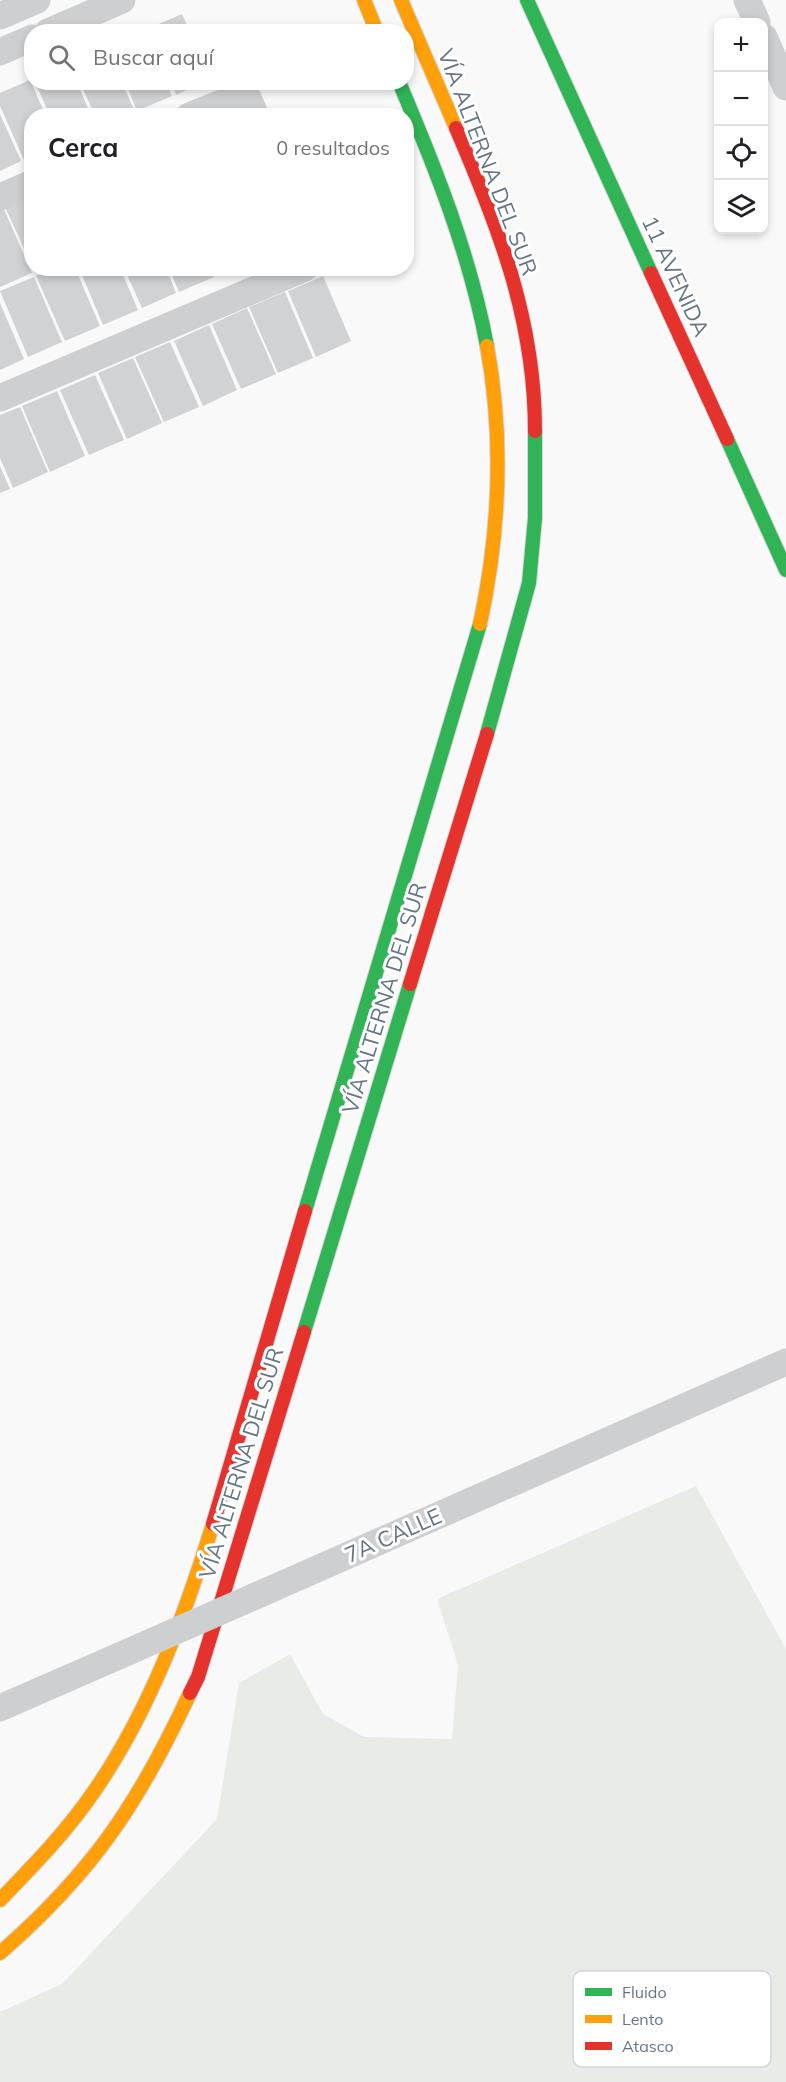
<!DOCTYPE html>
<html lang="es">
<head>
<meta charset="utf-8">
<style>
	body { margin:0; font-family:Mulish,sans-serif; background:#f2f2f2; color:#202124 }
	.controls { position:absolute; right:18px; top:18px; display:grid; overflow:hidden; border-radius:12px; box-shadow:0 3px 9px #0003 }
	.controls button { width:54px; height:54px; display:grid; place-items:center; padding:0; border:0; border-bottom:2px solid #e0e0e0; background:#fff; color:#202124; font:30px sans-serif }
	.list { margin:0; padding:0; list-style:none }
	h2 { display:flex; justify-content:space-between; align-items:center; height:78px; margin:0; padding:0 24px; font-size:26px }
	h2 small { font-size:20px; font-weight:400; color:#757577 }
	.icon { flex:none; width:33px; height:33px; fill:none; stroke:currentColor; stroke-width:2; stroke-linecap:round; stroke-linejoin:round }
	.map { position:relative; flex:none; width:786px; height:2082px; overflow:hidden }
	.search { position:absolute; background:#fff; box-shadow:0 3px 9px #0003; left:24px; top:24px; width:390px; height:66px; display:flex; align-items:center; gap:15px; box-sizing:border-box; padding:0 21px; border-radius:24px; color:#757577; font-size:22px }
	.panel { position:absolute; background:#fff; box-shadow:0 3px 9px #0003; left:24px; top:108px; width:390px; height:168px; border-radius:24px }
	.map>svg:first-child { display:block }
	.green { fill:#e8ebe6 }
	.building { fill:#d0d2d3 }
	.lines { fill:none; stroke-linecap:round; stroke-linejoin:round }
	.fast-casing { stroke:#d5d6d7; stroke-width:16 }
	.slow-casing { stroke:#d5d6d7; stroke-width:16 }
	.jam-casing { stroke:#d5d6d7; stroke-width:16 }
	.street { stroke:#cecfd0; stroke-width:27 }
	.fast { stroke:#30b455; stroke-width:14 }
	.slow { stroke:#ff9f0a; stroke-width:14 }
	.jam { stroke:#e5322d; stroke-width:14 }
	.street-bridge { stroke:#cecfd0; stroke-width:27 }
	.labels { text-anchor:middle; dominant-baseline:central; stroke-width:6; stroke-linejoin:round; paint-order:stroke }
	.street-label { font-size:22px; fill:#657683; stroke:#fff }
	.key { fill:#fff; stroke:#d1d6da; stroke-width:1.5 }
	.key-label { font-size:16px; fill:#657683 }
</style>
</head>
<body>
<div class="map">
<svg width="786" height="2082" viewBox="0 0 786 2082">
	<rect width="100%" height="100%" fill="#f9f9f9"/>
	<path class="green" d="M696 1486 786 1649V2082H0V2012L62 1984 217 1819 239 1683 290 1654 323 1714 364 1737 452 1739 458 1665 437 1599Z"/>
	<path class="building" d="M182 14 190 32H148L147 29Z
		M30 80 46 116H32V157L24 160 0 106V93Z
		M35 82H77L91 116H50Z
		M80 82H122L135 112 127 116H95Z
		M125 82H166L172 96 137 111Z
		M171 82H204L176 95Z
		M0 114 21 161 0 171Z
		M32 195V266L5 207Z
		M3 207 32 273 0 287V209Z
		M53 268H75L100 326 65 341 36 276Z
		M79 268H120L138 310 103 325Z
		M124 268H166L176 293 142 308Z
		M169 268H210L214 277 179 292Z
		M214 268H233L217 276Z
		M323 276 351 341 316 357 288 291Z
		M34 277 62 342 28 357 0 291Z
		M285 292 313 358 278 373 249 307Z
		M0 303 24 359 0 370Z
		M247 308 276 374 241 389 212 324Z
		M209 325 237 390 203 406 174 341Z
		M170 342 199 407 164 422 135 357Z
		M133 358 162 423 127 439 98 373Z
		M95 375 124 440 89 455 60 390Z
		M57 391 85 456 50 472 22 406Z
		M20 407 48 472 13 488 0 458V415Z
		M0 466 10 489 0 493Z"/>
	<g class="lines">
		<defs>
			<path id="fast" d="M527 0 651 273
				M399 82C435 167 470 254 487 346
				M727 439 786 570
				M487 734 529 583 535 518V431
				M305 1211 480 624
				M304 1332 410 984"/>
			<path id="slow" d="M364 0 377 32
				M401 0 456 128
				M480 624C500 531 504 439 487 346
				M0 1900C34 1865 68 1830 95 1790 150 1710 185 1615 213 1524
				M0 1953C92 1873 139 1803 190 1693"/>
			<path id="jam" d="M456 128C499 228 535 320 535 431
				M651 273 727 439
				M410 984 487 734
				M213 1524 305 1211
				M190 1693 198 1677 304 1332"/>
		</defs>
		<use href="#fast" class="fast-casing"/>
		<use href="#slow" class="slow-casing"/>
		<use href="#jam" class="jam-casing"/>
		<path class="street" d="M747 0 757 22
			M0 16 37 0
			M48 32 122 0
			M764 37 786 87
			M0 52 32 38
			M189 116 244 94 248 98 256 116
			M0 197 32 183
			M0 398 305 268
			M301 1576 786 1362
			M0 1708 119 1656"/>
		<use href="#fast" class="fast"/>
		<use href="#slow" class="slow"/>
		<use href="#jam" class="jam"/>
		<path class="street-bridge" d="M119 1656 301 1576"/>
	</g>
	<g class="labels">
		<g class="street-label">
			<text transform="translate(488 162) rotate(69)">VÍA ALTERNA DEL SUR</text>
			<text transform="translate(676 276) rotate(65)">11 AVENIDA</text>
			<text transform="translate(384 998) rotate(-73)">VÍA ALTERNA DEL SUR</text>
			<text transform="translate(241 1463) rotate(-73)">VÍA ALTERNA DEL SUR</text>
			<text transform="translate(393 1535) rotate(-24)">7A CALLE</text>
		</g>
	</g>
	<rect x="573" y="1971" width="198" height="96" rx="9" class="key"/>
	<rect x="585" y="1988" width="27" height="8" fill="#30b455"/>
	<rect x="585" y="2015" width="27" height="8" fill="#ff9f0a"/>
	<rect x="585" y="2042" width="27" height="8" fill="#e5322d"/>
	<g class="key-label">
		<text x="622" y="1998">Fluido</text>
		<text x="622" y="2025">Lento</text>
		<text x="622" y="2052">Atasco</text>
	</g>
</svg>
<div class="controls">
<button>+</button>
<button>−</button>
<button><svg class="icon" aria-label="locate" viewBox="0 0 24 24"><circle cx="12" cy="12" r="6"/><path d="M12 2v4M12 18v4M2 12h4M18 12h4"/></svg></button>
<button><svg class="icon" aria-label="layers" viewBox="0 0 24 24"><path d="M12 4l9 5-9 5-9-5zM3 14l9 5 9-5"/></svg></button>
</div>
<div class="search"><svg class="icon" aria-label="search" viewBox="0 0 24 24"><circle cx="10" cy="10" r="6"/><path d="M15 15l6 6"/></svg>Buscar aquí</div>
<section class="panel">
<h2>Cerca<small>0 resultados</small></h2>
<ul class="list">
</ul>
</section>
</div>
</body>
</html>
